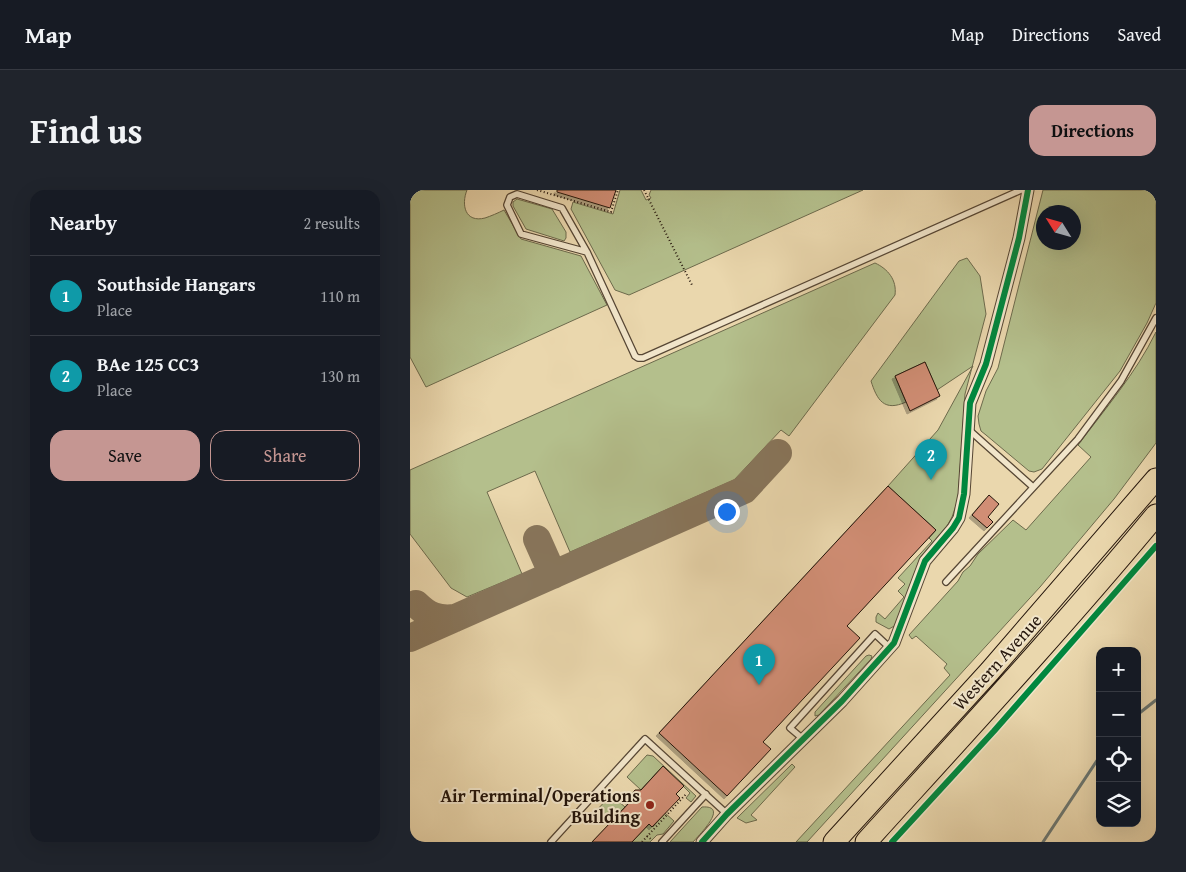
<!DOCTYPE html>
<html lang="en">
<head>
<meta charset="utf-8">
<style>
	body { margin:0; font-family:"Gentium Book Plus",serif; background:#20242c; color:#f1f3f6 }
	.controls { position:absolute; right:15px; bottom:15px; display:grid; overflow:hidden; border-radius:10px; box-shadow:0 5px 20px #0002 }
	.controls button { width:45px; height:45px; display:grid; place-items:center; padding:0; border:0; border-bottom:1px solid #363941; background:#171b24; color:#f1f3f6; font:25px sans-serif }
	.compass { position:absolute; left:626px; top:15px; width:45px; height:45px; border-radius:50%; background:#171b24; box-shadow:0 5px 20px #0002; rotate:307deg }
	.you { position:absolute; left:316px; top:321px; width:18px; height:18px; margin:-12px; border:4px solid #fff; border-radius:50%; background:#1a73e8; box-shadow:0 0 0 8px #1a73e833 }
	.badge { display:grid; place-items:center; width:32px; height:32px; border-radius:50%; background:#c59692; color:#fff; font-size:16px; font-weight:700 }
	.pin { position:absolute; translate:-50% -41px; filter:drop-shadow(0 1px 2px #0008) }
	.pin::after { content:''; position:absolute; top:26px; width:18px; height:15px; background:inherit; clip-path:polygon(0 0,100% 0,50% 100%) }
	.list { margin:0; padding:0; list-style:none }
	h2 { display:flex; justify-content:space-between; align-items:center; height:65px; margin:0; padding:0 20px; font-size:21px }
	h2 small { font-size:16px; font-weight:400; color:#9ea1a6 }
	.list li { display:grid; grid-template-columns:32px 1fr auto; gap:15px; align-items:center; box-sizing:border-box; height:80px; padding:0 20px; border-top:1px solid #363941 }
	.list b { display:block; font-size:19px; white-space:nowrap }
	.list p { margin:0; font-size:16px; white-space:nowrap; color:#9ea1a6 }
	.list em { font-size:16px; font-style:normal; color:#9ea1a6 }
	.actions { display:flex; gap:10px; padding:15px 20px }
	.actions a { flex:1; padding:11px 0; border:1px solid #c59692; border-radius:15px; text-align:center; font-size:18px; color:#c59692 }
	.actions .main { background:#c59692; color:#111 }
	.icon { flex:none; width:28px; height:28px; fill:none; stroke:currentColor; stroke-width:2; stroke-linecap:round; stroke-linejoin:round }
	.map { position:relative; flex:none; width:746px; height:652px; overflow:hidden; border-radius:15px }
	header { display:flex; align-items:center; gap:30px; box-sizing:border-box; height:70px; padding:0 25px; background:#171b24; border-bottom:1px solid #363941 }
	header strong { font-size:24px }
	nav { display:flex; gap:28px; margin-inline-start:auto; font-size:18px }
	.intro { display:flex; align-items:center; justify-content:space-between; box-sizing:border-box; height:120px; padding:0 30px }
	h1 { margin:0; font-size:35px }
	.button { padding:12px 22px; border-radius:15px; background:#c59692; color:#111; font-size:18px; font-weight:700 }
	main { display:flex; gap:30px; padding:0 30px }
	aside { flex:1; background:#171b24; border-radius:15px; box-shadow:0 5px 20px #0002 }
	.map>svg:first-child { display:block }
	.green { fill:#b4bf8c; stroke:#6c6a4c; fill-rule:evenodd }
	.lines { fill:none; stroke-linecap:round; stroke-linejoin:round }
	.stream { stroke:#6c7771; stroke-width:3 }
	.taxiway { stroke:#88765c; stroke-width:28 }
	.building { fill:#d18e75; stroke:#25160c; filter:url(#shadow) }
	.lane-casing { stroke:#564634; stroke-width:8 }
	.street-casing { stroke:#564634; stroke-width:13 }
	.highway-casing { stroke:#25160c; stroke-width:23 }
	.path { stroke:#25160c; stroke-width:2; stroke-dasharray:1 2.5; stroke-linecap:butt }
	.lane { stroke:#f1e5ca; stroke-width:5.5 }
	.street { stroke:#f1e5ca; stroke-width:11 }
	.highway { stroke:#ead7ad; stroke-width:21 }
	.cycleway-casing { stroke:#f1e5ca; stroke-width:9 }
	.cycleway { stroke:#00873e; stroke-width:6 }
	.poi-dot { fill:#8f2418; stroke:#f1e5ca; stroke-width:2 }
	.labels { text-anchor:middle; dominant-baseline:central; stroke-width:4; stroke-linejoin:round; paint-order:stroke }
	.street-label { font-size:18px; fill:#25160c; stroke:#f1e5ca }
	.poi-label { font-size:18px; font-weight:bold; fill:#25160c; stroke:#f1e5ca; text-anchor:end }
</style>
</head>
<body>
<header>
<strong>Map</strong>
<nav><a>Map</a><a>Directions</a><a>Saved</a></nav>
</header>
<div class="intro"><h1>Find us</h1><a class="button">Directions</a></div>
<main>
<aside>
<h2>Nearby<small>2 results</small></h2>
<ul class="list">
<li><span class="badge" style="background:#0f9aa8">1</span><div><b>Southside Hangars</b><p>Place</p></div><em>110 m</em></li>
<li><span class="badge" style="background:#0f9aa8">2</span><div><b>BAe 125 CC3</b><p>Place</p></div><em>130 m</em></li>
</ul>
<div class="actions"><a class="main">Save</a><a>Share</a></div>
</aside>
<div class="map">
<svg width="746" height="652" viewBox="0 0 746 652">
	<defs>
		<filter id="shadow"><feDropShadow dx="-3" dy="3" stdDeviation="0" flood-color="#0004"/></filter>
	</defs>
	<rect width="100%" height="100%" fill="#ead7ad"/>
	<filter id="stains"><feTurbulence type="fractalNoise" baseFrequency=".004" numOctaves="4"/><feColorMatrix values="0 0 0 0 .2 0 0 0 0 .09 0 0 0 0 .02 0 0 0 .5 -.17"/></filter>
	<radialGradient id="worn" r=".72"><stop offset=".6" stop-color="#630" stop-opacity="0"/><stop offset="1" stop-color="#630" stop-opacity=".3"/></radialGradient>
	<path class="green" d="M0 0H57C51 15 55 33 75 28 81 26 88 23 94 20L111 49 171 66 197 115 16 197 0 167Z
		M210 0H231L236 10 241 8 239 5 241 0H453L219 105 205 100 161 19 163 12 203 24Z
		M633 0H746V113L737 133 710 181 632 279 624 282 619 281 576 245 571 241 569 234 568 226 576 201 588 178ZM634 22H664V52H634Z
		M107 9 142 19 156 42V48L154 51 116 39 103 16V12Z
		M557 68 570 86 576 124 555 204 548 310 542 327 537 336 510 368 486 435 479 439 466 432V427L468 423 475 429 494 407 488 401 495 394 488 388 522 351 519 348 526 340 478 296 528 240 563 176 527 200 515 172 485 186 496 212C474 222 467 210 461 191L549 71Z
		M465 73C478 79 487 90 485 105L379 246 371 240 324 290 160 362 125 281 77 302 112 384 57 407 41 398 0 344V280Z
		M746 142V253L704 309 630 397 397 652H386L540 485 534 478 537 474 506 446 502 449 499 445 548 391 553 382 560 376 568 364 603 330 616 340 681 267 668 255C695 219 726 183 746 142Z
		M459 465 462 466 461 469 409 525 405 526V522L456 466Z
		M237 565 243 566 286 606 281 612 276 608 280 603 253 576 231 600 217 587Z
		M382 574 385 577 341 625 347 630 336 633 327 628Z
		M201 605 215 617 198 635 184 623Z
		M292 617C320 615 289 645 283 652H260Z
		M255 623 264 631 253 644 247 645 240 652H222L239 634 243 637Z"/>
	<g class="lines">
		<path class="stream" d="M727 525 746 510
			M633 652 690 566"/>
		<path class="taxiway" d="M127 349 143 385
			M6 414C18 426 28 430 45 428
			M0 448 334 300 368 263"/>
	</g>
	<path class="building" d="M147 0H206L200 18 147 2Z
		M515 172 530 206 500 221 485 186Z
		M478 296 526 340 437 436 450 448 353 552 361 559 317 606 249 543Z
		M579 305 589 314 578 327 583 332 577 338 562 325Z
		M253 576 274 596 266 604 270 608 242 637 239 634 222 652H182L219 613V607L225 600H231Z"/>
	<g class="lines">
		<defs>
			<path id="lane" d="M177 62 152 18 107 4 100 7 97 15 111 44 177 62 225 166 228 168H233L611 0
				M558 239 623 297
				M536 392 668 249 711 191 746 128
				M393 549 380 538 465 444 480 458
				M141 652 235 549 317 624
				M252 652 296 604"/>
			<path id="street" d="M292 652 317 624 432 511 484 453 515 371 543 338 549 328 554 304 560 213 576 174 609 48 618 0"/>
			<path id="highway" d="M424 652 580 481 746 289
				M456 652C554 544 653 437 746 325"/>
		</defs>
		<use href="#lane" class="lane-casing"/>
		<use href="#street" class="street-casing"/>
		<use href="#highway" class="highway-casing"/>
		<path class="path" d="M127 0 201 22 208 0
			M234 0 282 95
			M237 646 242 650
			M232 652 277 603"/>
		<use href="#lane" class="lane"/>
		<use href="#street" class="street"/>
		<use href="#highway" class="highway"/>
		<defs>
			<path id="cycleway" d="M292 652 317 624 432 511 484 453 515 371 543 338 549 328 554 304 560 213 576 174 609 48 618 0
				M482 652 584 541 746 356"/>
		</defs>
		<use href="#cycleway" class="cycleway-casing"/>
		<use href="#cycleway" class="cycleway"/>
	</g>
	<circle class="poi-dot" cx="240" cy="615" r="5"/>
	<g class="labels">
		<g class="street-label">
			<text transform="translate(587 472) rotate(-48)">Western Avenue</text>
		</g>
		<g class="poi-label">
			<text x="230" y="605">Air Terminal/Operations<tspan x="230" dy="21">Building</tspan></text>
		</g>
	</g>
	<rect width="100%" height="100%" filter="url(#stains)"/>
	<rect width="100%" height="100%" fill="url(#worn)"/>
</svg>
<div class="controls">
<button>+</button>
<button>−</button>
<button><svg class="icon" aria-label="locate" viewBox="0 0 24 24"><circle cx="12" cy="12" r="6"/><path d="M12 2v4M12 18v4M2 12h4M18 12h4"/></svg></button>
<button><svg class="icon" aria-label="layers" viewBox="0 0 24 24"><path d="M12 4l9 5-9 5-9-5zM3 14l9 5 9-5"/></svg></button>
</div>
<svg class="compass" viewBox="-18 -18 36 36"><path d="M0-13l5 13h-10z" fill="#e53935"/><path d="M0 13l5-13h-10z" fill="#9ea1a6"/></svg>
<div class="you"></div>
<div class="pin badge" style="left:349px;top:495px;background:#0f9aa8">1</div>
<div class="pin badge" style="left:521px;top:290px;background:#0f9aa8">2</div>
</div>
</main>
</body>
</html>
